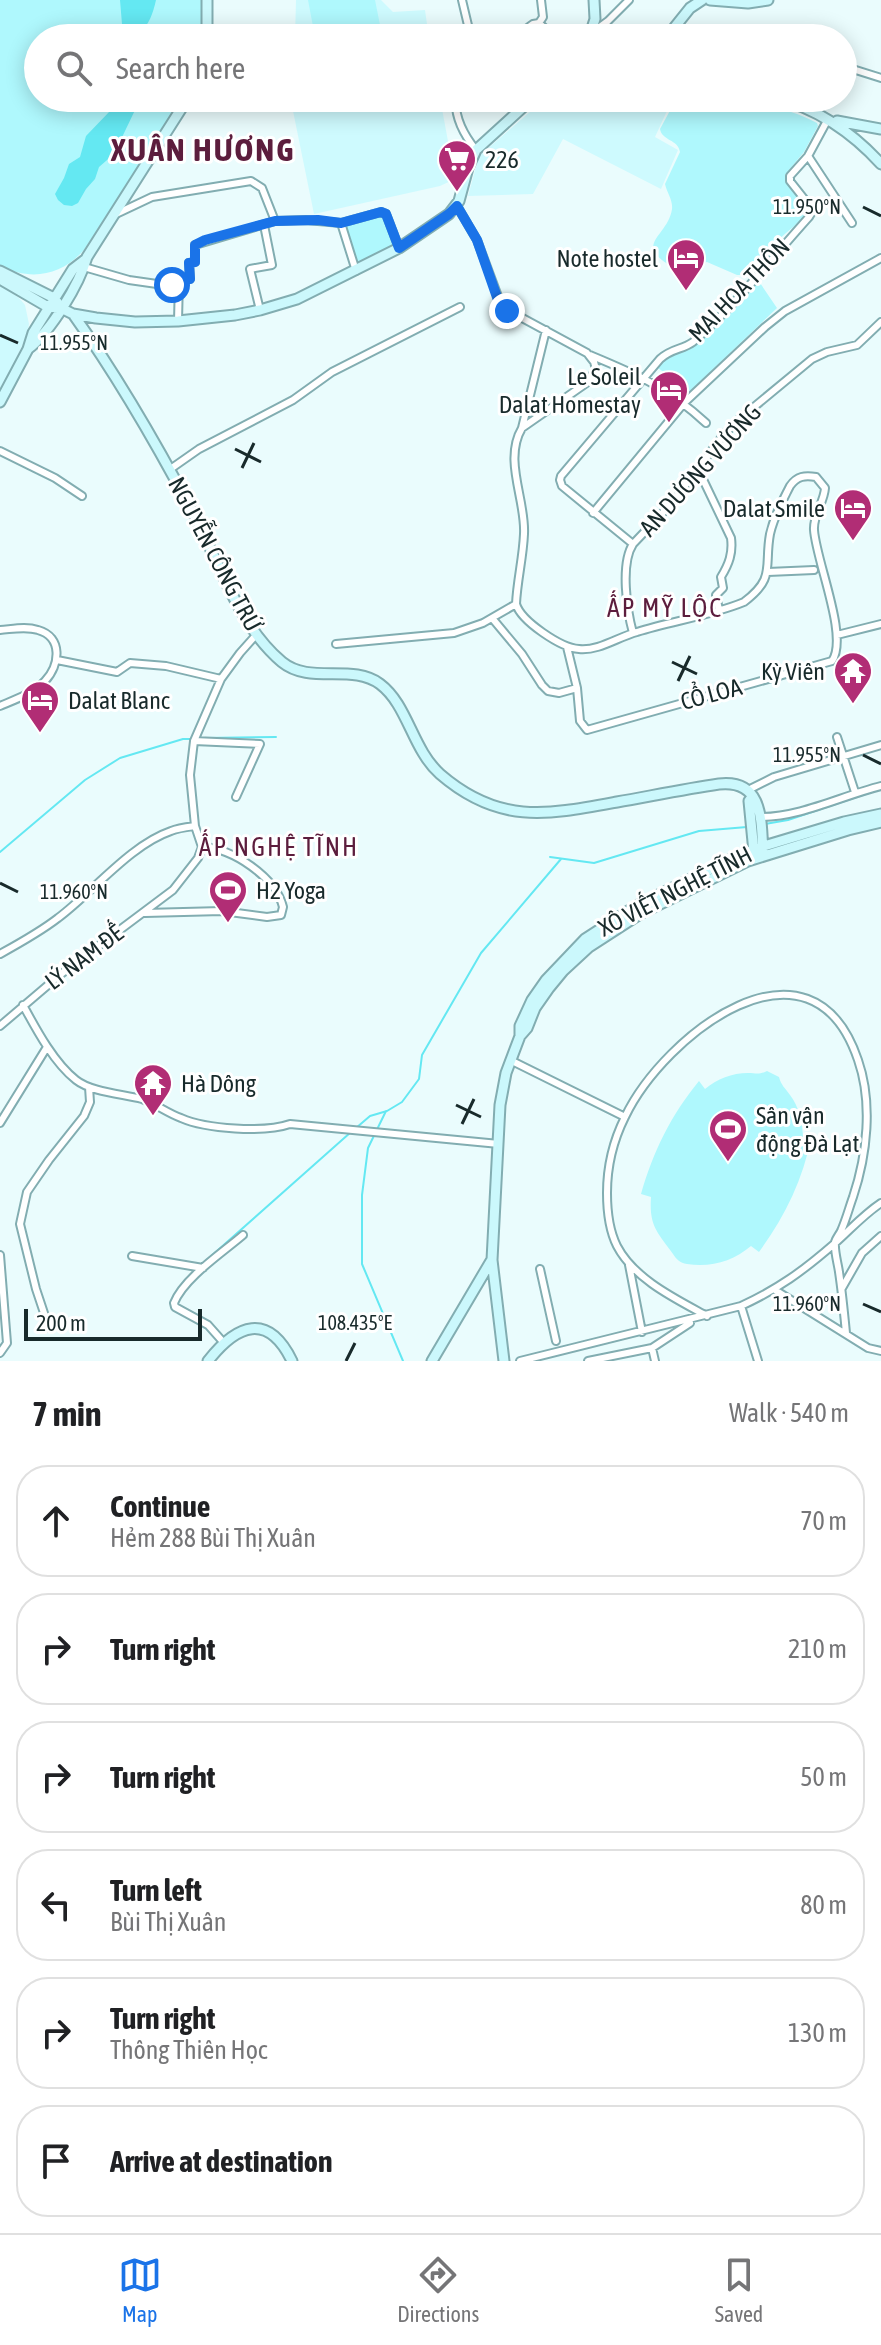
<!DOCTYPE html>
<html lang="en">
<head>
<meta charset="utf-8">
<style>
	body { margin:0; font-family:"Asap Condensed",sans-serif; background:#f6f6f6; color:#202124 }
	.scale { position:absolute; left:24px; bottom:20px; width:178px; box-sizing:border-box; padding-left:8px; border:4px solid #182a2b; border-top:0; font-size:22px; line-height:28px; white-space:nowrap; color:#182a2b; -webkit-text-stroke:6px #fff; paint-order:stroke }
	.stop { position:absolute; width:24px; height:24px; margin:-18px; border:6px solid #1a73e8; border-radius:50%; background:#fff }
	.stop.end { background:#1a73e8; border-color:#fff; box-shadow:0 2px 8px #0008 }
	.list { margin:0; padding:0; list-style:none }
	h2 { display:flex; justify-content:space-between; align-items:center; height:104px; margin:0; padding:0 32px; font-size:34px }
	h2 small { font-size:26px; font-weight:400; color:#757577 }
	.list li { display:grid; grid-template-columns:52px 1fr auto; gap:24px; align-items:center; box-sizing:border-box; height:112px; margin:0 16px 16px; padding:0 16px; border:2px solid #e0e0e0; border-radius:32px }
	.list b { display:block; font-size:30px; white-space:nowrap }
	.list p { margin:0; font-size:26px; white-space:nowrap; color:#757577 }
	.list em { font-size:26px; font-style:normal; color:#757577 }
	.icon { flex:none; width:44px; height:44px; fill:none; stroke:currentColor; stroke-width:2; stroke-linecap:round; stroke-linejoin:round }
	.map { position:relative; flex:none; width:881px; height:1361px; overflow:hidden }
	.search { position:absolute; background:#fff; box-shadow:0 4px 20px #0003; left:24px; right:24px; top:24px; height:88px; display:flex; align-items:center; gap:20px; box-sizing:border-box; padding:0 28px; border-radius:44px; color:#757577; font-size:30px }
	.sheet { height:872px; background:#fff }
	nav { display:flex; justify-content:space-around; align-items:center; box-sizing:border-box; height:112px; border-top:2px solid #e0e0e0; background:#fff; font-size:22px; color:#757577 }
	nav a { display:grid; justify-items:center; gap:4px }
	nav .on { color:#1a73e8 }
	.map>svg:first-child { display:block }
	.built { fill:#cefafe }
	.green { fill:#aff8fd }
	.water { fill:#64e8f2 }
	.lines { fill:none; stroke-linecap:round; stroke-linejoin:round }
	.stream { stroke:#64e8f2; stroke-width:2 }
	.street-casing { stroke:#82adb1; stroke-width:10 }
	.secondary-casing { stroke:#82adb1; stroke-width:13 }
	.street { stroke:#fff; stroke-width:6 }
	.secondary { stroke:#cbf8fc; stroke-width:9 }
	.route { stroke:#1a73e8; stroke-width:10 }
	.ticks { fill:none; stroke:#182a2b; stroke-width:3 }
	.labels { text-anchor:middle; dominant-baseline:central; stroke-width:6; stroke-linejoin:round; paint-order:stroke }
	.poi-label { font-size:24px; fill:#182a2b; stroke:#fff; text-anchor:start }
	.street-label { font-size:24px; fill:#182a2b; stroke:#fff }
	.neighbourhood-label { font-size:26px; letter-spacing:2px; fill:#5c1d3d; stroke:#fff }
	.district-label { font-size:32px; font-weight:bold; letter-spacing:2px; fill:#5c1d3d; stroke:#fff }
	.ticks-label { font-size:20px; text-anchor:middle; fill:#182a2b; stroke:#fff; stroke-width:6; stroke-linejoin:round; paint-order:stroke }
</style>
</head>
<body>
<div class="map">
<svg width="881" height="1361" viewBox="0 0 881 1361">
	<rect width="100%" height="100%" fill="#eafcfd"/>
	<path class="built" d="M296 0H381L393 12 425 10 429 38H295Z
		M294 98H440L455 179 440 186 314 214 293 111Z
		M546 98H670L672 100 655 137 678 150 661 189 563 139 533 194 468 196 479 156Z
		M0 284 19 298 25 305 29 324 27 336 0 391Z"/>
	<path class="green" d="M0 0H202L201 38H38V98H183L84 250C61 276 31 281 0 266Z
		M308 0H375L380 25 315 37Z
		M685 100C729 101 777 101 817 123L818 126 804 152 785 175C787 190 805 197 807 211 799 224 789 230 778 240 765 250 761 266 747 275H737L707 262 679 270C628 245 668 238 672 209 673 200 667 193 665 184L680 152C678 139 662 141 660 129L673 105Z
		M384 215 393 245 357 263 346 226Z
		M758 280 777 308 690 391 658 368 670 354 692 347Z
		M767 1071 779 1077C781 1085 785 1088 790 1095 799 1107 802 1121 803 1136L811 1138C803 1180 784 1218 759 1252L751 1246C733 1261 711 1268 687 1264 680 1263 676 1259 673 1254 657 1232 649 1226 651 1197L641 1194C653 1152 671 1115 699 1081L705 1089C717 1079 732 1073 748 1073 756 1073 759 1075 767 1071Z"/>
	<path class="water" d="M120 0H156C153 14 149 24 139 35L126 32 122 24Z
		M116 98H134L136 108 114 154 99 167 95 179 86 189 78 203 72 206 64 205 58 200 55 194 64 178 69 164 80 157 86 136 110 111Z"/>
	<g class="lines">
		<path class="stream" d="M205 738 276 737
			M765 824 788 820 881 789
			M0 852 85 780 120 758 183 739H191
			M550 857 594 863 699 831 747 827
			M386 1111 368 1148 362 1195V1264L403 1361
			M356 1128 370 1116 387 1111 402 1102 419 1079 422 1055 481 953 561 859
			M200 1266 351 1132"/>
		<defs>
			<path id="street" d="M462 0 471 38
				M539 23 543 17 541 0
				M539 23 555 38
				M593 32 608 21 629 0
				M514 38 533 24 539 23
				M843 66 881 78
				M456 98C454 118 464 135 476 150
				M808 156 852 223
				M457 206 477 240 502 307 587 353 594 362 596 369 588 382 522 428C503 460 526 500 524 534 523 558 517 581 516 604 521 621 561 648 579 649 599 651 618 637 637 632 672 621 710 616 744 602 776 578 764 567 770 534 774 516 782 502 790 486 797 476 805 475 816 477L825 488C824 503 813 514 814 530 816 561 849 637 832 661L587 730 580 721 577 688 567 647
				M116 214 152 197 251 181 262 188 275 221 306 220 341 223 381 212 386 214 399 248
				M341 223 356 271
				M84 267 129 280 178 287
				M260 310 250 269 272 265 264 225
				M178 321 179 280 190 279 189 263 195 262V245L275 221
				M590 355C638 375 667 387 706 423
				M522 428 546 330
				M0 451 55 478 82 496
				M698 469 731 538C733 553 729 564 721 577L723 588 716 595 719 610
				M169 470 199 449 293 400 332 372 460 307
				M593 513 684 403 765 327 785 311 881 258
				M633 544 562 486 560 480 561 476 660 359C672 348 682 350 693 342 736 305 771 259 809 217L812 212 809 205 790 181V176L808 156 828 119
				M768 572 814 570
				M492 618 522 654 542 685 548 691 559 693 577 688
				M0 630C13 629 26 626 38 630 63 637 60 665 45 681 34 693 14 700 0 706
				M633 633C627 611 620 564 633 544L672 503 721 438 737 421 812 359 827 352 857 345 881 322
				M837 635 881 624
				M336 644 454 633 483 623 516 604
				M57 660 117 672 130 663 166 666 221 679
				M837 737 855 792
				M194 741 260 744 236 797
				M748 790 774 777 881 745
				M760 817C801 817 841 796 881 786
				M145 913 222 911 267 917 281 915 283 907C276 878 232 847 202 847
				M0 954C20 943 40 932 58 918 93 892 130 845 171 831 178 828 187 827 195 826
				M23 1005C36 1029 54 1063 76 1080 91 1092 123 1094 142 1099 156 1104 167 1113 181 1118 206 1129 264 1133 290 1124L499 1144
				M0 1026 61 974 173 890 198 858 202 847 195 826 190 775 194 741 221 679 240 653 257 634
				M510 1060 625 1117
				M0 1123 47 1047
				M0 1255 7 1343 0 1353
				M132 1256 203 1268
				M629 1265 642 1332
				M540 1269 556 1341
				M842 1288 862 1253 881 1236
				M775 1290 868 1348 881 1351
				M741 1306 758 1361
				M707 1316C676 1299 634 1279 617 1246 609 1230 607 1211 607 1193 607 1167 613 1141 625 1117 664 1035 811 921 858 1060 873 1103 867 1155 853 1197 849 1208 846 1220 841 1231 839 1235 836 1238 835 1242 834 1251 838 1264 839 1272 842 1292 844 1312 846 1333
				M49 1328 36 1289 20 1224 27 1192 49 1160 84 1116 90 1102 89 1087
				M224 1343 208 1325 175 1307 174 1303C184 1278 222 1253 243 1235
				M652 1348 655 1361
				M520 1361 741 1306C778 1289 803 1271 834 1244 850 1230 863 1215 881 1203
				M588 1361 652 1348 690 1323"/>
			<path id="secondary" d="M710 0 748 3 768 0
				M207 38V0
				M589 38 595 19 594 0
				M666 38 690 8 702 0
				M774 98C816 107 853 133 881 164
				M837 121 881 129
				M0 271 54 298 57 302
				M0 279 48 307 61 308 73 314 96 318 135 322 178 321 235 315 260 310 297 299 399 248 449 214 459 201 468 168 476 150 533 98
				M73 314C118 377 156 443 192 511 219 561 237 624 282 662 310 685 352 663 380 684 408 705 412 749 440 774 499 825 547 815 617 802 651 796 685 789 719 784 765 779 761 823 763 856
				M28 349C51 331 79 285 87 257L188 98
				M0 402 28 349 33 333 73 269 86 259
				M752 797 749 801 754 852
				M520 1036 527 1028 535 1008 549 988 563 971 589 947 640 914 748 861 848 830 881 822
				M208 1361C237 1324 268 1312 292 1361
				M432 1361 491 1261
				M504 1361 492 1260 500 1105 506 1073 520 1036V1026L532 1000 546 980 585 939 636 906 737 856 754 849 844 822 881 814"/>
		</defs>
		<use href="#street" class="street-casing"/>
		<use href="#secondary" class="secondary-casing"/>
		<use href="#street" class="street"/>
		<use href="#secondary" class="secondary"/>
	</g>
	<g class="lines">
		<path class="route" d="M172 285 178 287 179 280 190 279 189 263 195 262V245L205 240 275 221 318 220 341 223 381 212 386 214 399 248 449 214 457 206 477 240 498 300 507 311"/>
	</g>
	<path class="ticks" d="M863 207 881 216M0 335 18 343M235 449 261 462M242 468 254 443M672 662 697 674M678 681 690 656M863 755 881 764M0 883 18 892M456 1105 481 1117M462 1124 474 1099M863 1304 881 1312M346 1361 355 1343"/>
	<defs>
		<symbol id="supermarket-pin" viewBox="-11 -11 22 30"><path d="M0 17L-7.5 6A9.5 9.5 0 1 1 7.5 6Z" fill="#b12d75" stroke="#fff"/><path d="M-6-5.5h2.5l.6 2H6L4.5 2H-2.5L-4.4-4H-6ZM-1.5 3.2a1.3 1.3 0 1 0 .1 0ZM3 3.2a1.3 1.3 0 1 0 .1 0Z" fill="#fff"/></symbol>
		<symbol id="hotel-pin" viewBox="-11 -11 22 30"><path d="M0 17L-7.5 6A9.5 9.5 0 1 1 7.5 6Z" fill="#b12d75" stroke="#fff"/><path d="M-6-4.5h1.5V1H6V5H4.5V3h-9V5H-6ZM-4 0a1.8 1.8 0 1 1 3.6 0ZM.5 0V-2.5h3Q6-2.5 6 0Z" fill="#fff"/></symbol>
		<symbol id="temple-pin" viewBox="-11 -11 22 30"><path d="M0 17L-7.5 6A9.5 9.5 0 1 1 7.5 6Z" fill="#b12d75" stroke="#fff"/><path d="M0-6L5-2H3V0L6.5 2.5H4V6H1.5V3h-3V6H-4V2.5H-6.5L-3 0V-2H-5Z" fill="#fff"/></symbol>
		<symbol id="stadium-pin" viewBox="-11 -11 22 30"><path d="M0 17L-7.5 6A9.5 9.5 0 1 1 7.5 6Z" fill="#b12d75" stroke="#fff"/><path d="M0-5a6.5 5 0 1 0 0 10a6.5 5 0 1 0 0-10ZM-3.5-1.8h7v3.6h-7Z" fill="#fff"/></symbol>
	</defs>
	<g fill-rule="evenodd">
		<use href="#supermarket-pin" x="435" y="137" width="44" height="60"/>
		<use href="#hotel-pin" x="664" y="236" width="44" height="60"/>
		<use href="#hotel-pin" x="647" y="368" width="44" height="60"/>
		<use href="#hotel-pin" x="831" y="486" width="44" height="60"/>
		<use href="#temple-pin" x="831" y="649" width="44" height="60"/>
		<use href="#hotel-pin" x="18" y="678" width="44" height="60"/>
		<use href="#stadium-pin" x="206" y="868" width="44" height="60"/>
		<use href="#temple-pin" x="131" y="1061" width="44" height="60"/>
		<use href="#stadium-pin" x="706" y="1107" width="44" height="60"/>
	</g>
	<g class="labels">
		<g class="poi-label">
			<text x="485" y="159">226</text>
			<text x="658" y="258" text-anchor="end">Note hostel</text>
			<text x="641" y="376" text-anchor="end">Le Soleil<tspan x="641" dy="28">Dalat Homestay</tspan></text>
			<text x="825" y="508" text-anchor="end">Dalat Smile</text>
			<text x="825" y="671" text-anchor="end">Kỳ Viên</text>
			<text x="68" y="700">Dalat Blanc</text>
			<text x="256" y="890">H2 Yoga</text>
			<text x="181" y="1083">Hà Dông</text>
			<text x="756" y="1115">Sân vận<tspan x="756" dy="28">động Đà Lạt</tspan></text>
		</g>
		<g class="street-label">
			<text transform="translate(739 290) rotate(-46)">MAI HOA THÔN</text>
			<text transform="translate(700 470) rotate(-48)">AN DƯƠNG VƯƠNG</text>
			<text transform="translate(215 554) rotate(62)">NGUYỄN CÔNG TRỨ</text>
			<text transform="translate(711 694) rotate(-15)">CỔ LOA</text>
			<text transform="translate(675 891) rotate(-27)">XÔ VIẾT NGHỆ TĨNH</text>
			<text transform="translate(84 957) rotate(-37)">LÝ NAM ĐẾ</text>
		</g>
		<g class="neighbourhood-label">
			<text x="665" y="608">ẤP MỸ LỘC</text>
			<text x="279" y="847">ẤP NGHỆ TĨNH</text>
		</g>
		<g class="district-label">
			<text x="203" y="149">XUÂN HƯƠNG</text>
		</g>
	</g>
	<g class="ticks-label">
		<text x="807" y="214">11.950°N</text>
		<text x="74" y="350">11.955°N</text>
		<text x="807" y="762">11.955°N</text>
		<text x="74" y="899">11.960°N</text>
		<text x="807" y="1311">11.960°N</text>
		<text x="355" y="1330">108.435°E</text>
	</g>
</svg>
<div class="scale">200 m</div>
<div class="stop" style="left:172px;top:285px"></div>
<div class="stop end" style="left:507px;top:311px"></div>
<div class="search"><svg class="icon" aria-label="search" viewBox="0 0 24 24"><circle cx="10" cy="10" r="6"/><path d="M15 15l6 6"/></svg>Search here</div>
</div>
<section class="sheet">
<h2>7 min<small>Walk · 540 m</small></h2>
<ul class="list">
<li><svg class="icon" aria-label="ahead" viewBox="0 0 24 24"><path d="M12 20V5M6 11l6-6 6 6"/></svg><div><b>Continue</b><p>Hẻm 288 Bùi Thị Xuân</p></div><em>70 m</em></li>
<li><svg class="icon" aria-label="right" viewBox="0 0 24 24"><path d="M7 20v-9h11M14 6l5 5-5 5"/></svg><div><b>Turn right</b></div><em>210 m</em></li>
<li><svg class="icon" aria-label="right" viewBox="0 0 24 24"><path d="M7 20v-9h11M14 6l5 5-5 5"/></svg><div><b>Turn right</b></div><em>50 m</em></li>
<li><svg class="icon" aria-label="left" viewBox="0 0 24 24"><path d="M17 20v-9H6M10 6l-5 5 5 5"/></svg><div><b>Turn left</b><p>Bùi Thị Xuân</p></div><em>80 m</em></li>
<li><svg class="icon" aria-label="right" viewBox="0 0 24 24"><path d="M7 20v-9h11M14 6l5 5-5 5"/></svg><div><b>Turn right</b><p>Thông Thiên Học</p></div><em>130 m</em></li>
<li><svg class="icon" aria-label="arrive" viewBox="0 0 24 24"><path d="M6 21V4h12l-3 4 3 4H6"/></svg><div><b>Arrive at destination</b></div></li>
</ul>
</section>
<nav>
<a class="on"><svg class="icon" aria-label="map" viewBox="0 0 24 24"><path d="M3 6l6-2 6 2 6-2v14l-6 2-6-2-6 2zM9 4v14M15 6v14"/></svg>Map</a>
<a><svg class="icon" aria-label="directions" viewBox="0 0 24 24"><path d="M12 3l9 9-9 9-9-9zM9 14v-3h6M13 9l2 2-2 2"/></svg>Directions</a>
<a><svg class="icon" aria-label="saved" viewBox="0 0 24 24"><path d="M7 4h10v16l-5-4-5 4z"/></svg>Saved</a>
</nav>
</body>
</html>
